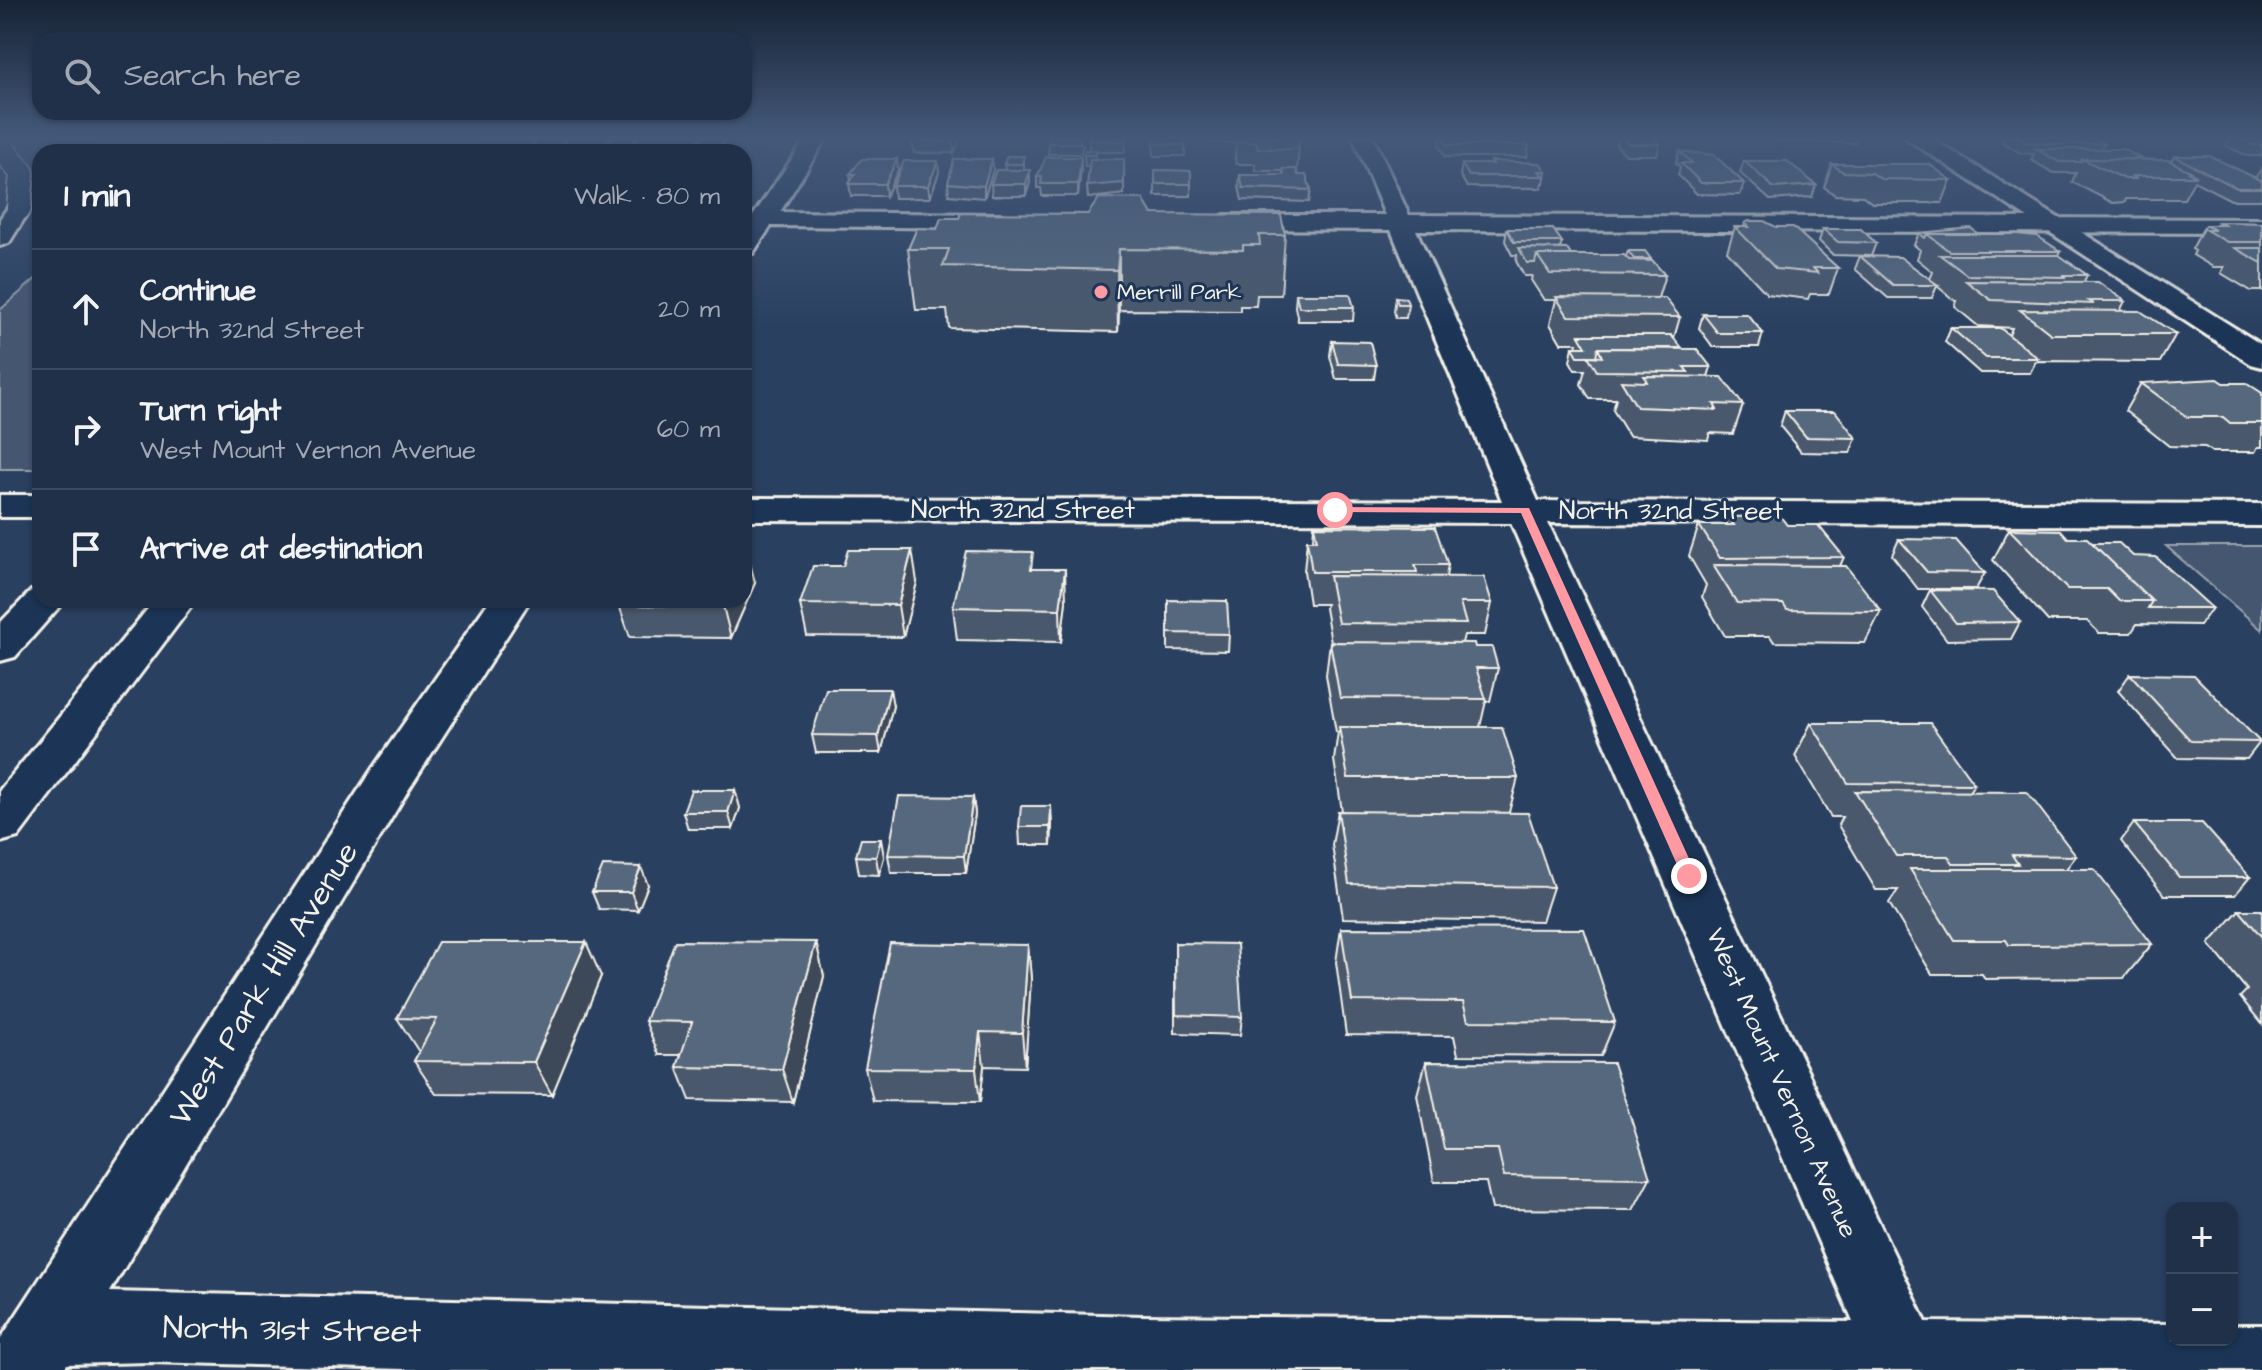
<!DOCTYPE html>
<html lang="en">
<head>
<meta charset="utf-8">
<style>
	body { margin:0; font-family:"Architects Daughter",sans-serif; background:#2d3c52; color:#f1f3f6 }
	.controls { position:absolute; right:24px; bottom:24px; display:grid; overflow:hidden; border-radius:16px; box-shadow:0 2px 6px #0004 }
	.controls button { width:72px; height:72px; display:grid; place-items:center; padding:0; border:0; border-bottom:2px solid #3d4b60; background:#203048; color:#f1f3f6; font:40px sans-serif }
	.stop { position:absolute; width:24px; height:24px; margin:-18px; border:6px solid #ff9aa2; border-radius:50%; background:#fff }
	.stop.end { background:#ff9aa2; border-color:#fff; box-shadow:0 2px 8px #0008 }
	.list { margin:0; padding:0; list-style:none }
	h2 { display:flex; justify-content:space-between; align-items:center; height:104px; margin:0; padding:0 32px; font-size:34px }
	h2 small { font-size:26px; font-weight:400; color:#a2a9b4 }
	.list li { display:grid; grid-template-columns:52px 1fr auto; gap:24px; align-items:center; box-sizing:border-box; height:120px; padding:0 32px; border-top:2px solid #3d4b60 }
	.list b { display:block; font-size:30px; white-space:nowrap }
	.list p { margin:0; font-size:26px; white-space:nowrap; color:#a2a9b4 }
	.list em { font-size:26px; font-style:normal; color:#a2a9b4 }
	.icon { flex:none; width:44px; height:44px; fill:none; stroke:currentColor; stroke-width:2; stroke-linecap:round; stroke-linejoin:round }
	.map { position:relative; flex:none; width:2262px; height:1370px; overflow:hidden }
	.search { position:absolute; background:#203048; box-shadow:0 2px 6px #0004; left:32px; top:32px; width:720px; height:88px; display:flex; align-items:center; gap:20px; box-sizing:border-box; padding:0 28px; border-radius:24px; color:#a2a9b4; font-size:30px }
	.panel { position:absolute; background:#203048; box-shadow:0 2px 6px #0004; left:32px; top:144px; width:720px; height:464px; border-radius:24px }
	.map>svg:first-child { display:block }
	.green { fill:#445771; stroke:#9ca4ac; stroke-width:2 }
	.lines { fill:none; stroke-linecap:round; stroke-linejoin:round }
	.minor-casing { stroke:#f4f1e8; stroke-width:6 }
	.tertiary-casing { stroke:#f4f1e8; stroke-width:6 }
	.motorway-casing { stroke:#f4f1e8; stroke-width:6 }
	.minor { fill:#1d3557; fill-rule:evenodd }
	.tertiary { fill:#1d3557; fill-rule:evenodd }
	.motorway { fill:#1d3557; fill-rule:evenodd }
	.tertiary-bridge-casing { stroke:#f4f1e8; stroke-width:27; stroke-linecap:butt }
	.tertiary-bridge { stroke:#1d3557; stroke-width:24 }
	.wall { fill:#4a596c; stroke:#f4f1e8; stroke-width:2 }
	.shaded-wall { fill:#3c4858; stroke:#f4f1e8; stroke-width:2 }
	.building { fill:#56677d; stroke:#f4f1e8; stroke-width:2 }
	.route { fill:#ff9aa2 }
	.poi-dot { fill:#ff9aa2; stroke:#1d3557; stroke-width:3 }
	.labels { text-anchor:middle; dominant-baseline:central; stroke-width:6; stroke-linejoin:round; paint-order:stroke }
	.far-poi-label { font-size:22px; fill:#f4f1e8; stroke:#1d3557; text-anchor:start }
	.street-label { font-size:26px; fill:#f4f1e8; stroke:#1d3557 }
	.near-street-label { font-size:32px; fill:#f4f1e8; stroke:#1d3557 }
</style>
</head>
<body>
<div class="map">
<svg width="2262" height="1370" viewBox="0 0 2262 1370">
	<rect width="100%" height="100%" fill="#2a4060"/>
	<filter id="ink" filterUnits="userSpaceOnUse"><feTurbulence type="fractalNoise" baseFrequency=".0125" numOctaves="2"/><feDisplacementMap in="SourceGraphic" scale="16" xChannelSelector="R" yChannelSelector="G"/><feConvolveMatrix kernelMatrix="1 2 1 2 8 2 1 2 1" color-interpolation-filters="sRGB"/></filter>
	<g filter="url(#ink)">
		<path class="green" d="M115 137H230L207 152H88Z
			M249 137H330L303 152H229Z
			M346 137H479L464 152H321Z
			M40 275V469H0V310Z
			M2166 546H2262V630Z"/>
		<g class="lines">
			<defs>
				<path id="minor" d="M807 137H827L780 212 1000 214 1012 221 1000 228 771 226 753 253 744 256V229Z
					M1353 137H1373L1409 215 2262 219V233L1416 230 1538 501 2262 504V526L1548 523 1926 1322 2172 1324V1340H2232V1325H2262V1370H441L149 1362 67 1364 64 1370H0V1340L373 768 490 600H530L407 792 110 1292 1143 1316 1853 1322 1511 523 744 520V498L1502 501 1391 230 1224 229 1212 222 1224 215H1385Z
					M0 495H40V517H0Z"/>
				<path id="tertiary" d="M1904 137H1929L2262 345V367L2251 364Z
					M19 201 31 208 9 243 0 246V219L11 203Z"/>
				<path id="motorway" d="M543 137H566L551 152H527Z
					M614 137H636L622 152H599Z
					M704 137H727L711 152H687Z
					M40 589V600H65L15 657 0 661V623L31 591Z
					M155 600H196L18 837 0 842V790Z"/>
			</defs>
			<use href="#minor" class="minor-casing"/>
			<use href="#tertiary" class="tertiary-casing"/>
			<use href="#motorway" class="motorway-casing"/>
			<use href="#minor" class="minor"/>
			<use href="#tertiary" class="tertiary"/>
			<use href="#motorway" class="motorway"/>
			<defs>
				<path id="tertiary-bridge" d="M0 146 22 173 19 208"/>
			</defs>
			<use href="#tertiary-bridge" class="tertiary-bridge-casing"/>
			<use href="#tertiary-bridge" class="tertiary-bridge"/>
		</g>
		<path class="wall" d="M915 137H957L958 144 954 153H914L912 141Z
			M1049 137 1083 144 1081 154H1048Z
			M1089 137H1126L1125 152H1096V159L1124 194 1088 198 1089 167 1085 166 1084 155 1089 150Z
			M1153 137H1185V156H1154Z
			M1209 137H1301L1300 143H1298L1299 149 1297 171 1298 175 1311 190 1309 202 1242 200 1239 187 1240 175H1283V171H1256L1255 164H1236L1235 158 1236 143H1210Z
			M1440 137H1522L1529 145 1527 157H1445L1439 145Z
			M1618 137H1653L1660 144 1657 155H1626L1616 145Z
			M1773 137H1858L1855 143 1779 142Z
			M2004 137H2093L2104 143 2101 149 2142 159 2171 161 2174 156 2255 178 2262 168V200H2231L2194 181 2184 199H2126L2125 202 2113 203 2072 182 2076 173H2054L2031 160 2034 154 2021 153 2002 142Z
			M2231 137H2262V156H2248L2226 146Z
			M1679 151 1744 183 1740 195 1697 194 1678 175 1680 167 1676 163Z
			M1024 156V170L1030 182 1026 196H992L991 184 1005 170 1004 164Z
			M1081 157V169L1078 196H1042L1041 188H1037V177Z
			M992 159 993 170 984 198 949 195 948 183Z
			M1491 161 1546 171 1544 183H1542L1541 188 1467 187 1460 175 1462 164H1491Z
			M1744 161 1816 185 1812 197 1770 200 1740 173Z
			M1832 164 1951 180 1942 203H1872L1863 196 1835 195 1824 187Z
			M898 170 886 196H851L849 184 851 180 850 174Z
			M1155 170 1191 171V196H1155Z
			M939 172 930 198H894L893 186Z
			M1152 214 1285 235 1281 295H1257L1256 306H1240V311L1119 310 1118 332 949 328 947 310H916L908 249 937 229Z
			M2219 222 2262 223V291H2251L2221 273 2224 267H2213L2193 255 2195 251 2192 249 2205 225H2217Z
			M1745 223 1838 268 1829 294H1810L1808 299 1767 294 1727 251 1735 227H1744Z
			M1507 229 1562 242 1560 249 1571 255 1626 257 1628 251 1651 259V261L1665 275 1658 298 1680 317 1674 338 1682 348 1711 367 1708 377 1743 405 1733 434 1710 433 1708 440 1629 436 1613 410 1616 399H1590L1581 384 1585 370H1575L1570 361 1573 347H1576L1577 343H1561L1550 324 1556 300H1544L1531 280 1532 276H1524L1516 261 1517 255H1512L1505 241Z
			M1823 229 1876 243 1871 256 1833 255 1819 241Z
			M1919 233H1977L2060 251 2058 255 2087 275 2084 281 2125 301 2120 311 2176 334 2160 362 2036 361 2030 373H1980L1945 342 1951 328 2009 335 2012 328 1978 326 1955 307 1957 301H1955L1937 286 1932 298H1888L1855 269 1860 256 1930 279 1933 272 1917 259 1920 250 1914 245Z
			M1296 294 1354 307 1353 321H1298L1295 307Z
			M1396 297 1408 304 1406 318H1396L1394 311Z
			M1703 314 1763 333 1759 347H1713L1699 328Z
			M1332 341 1376 365 1374 379H1336L1330 356Z
			M2141 383H2224L2262 393V447H2258L2255 452H2212L2205 447 2169 446 2125 411Z
			M1785 411 1856 438 1850 453 1801 452 1780 426Z
			M1728 517 1787 525 1844 557 1840 566 1881 611 1865 643 1774 642 1770 636H1725L1702 597 1706 585 1689 556 1699 525H1725Z
			M1314 526 1448 565 1446 577 1492 603 1485 635H1464L1462 643 1475 647 1498 668 1490 701H1486L1480 727 1518 778 1509 812 1553 887 1542 921 1343 918 1332 845 1338 811H1342L1334 760 1338 732H1336L1326 675 1330 642H1331L1325 608 1326 604H1309L1304 571 1307 540H1313Z
			M2009 529 2068 538 2092 543 2133 556 2212 608 2200 625 2137 624 2131 633H2099L2087 621H2048L1993 560Z
			M1899 539 1985 573 1976 589H1918L1892 555Z
			M1034 569 1066 601 1061 642 957 640 953 607Z
			M917 582 903 637 807 636 800 604Z
			M755 583 731 638 630 637 619 605Z
			M1930 590 2020 622 2011 639 1947 640 1922 607Z
			M1168 600 1229 634 1228 651 1168 650Z
			M2130 674 2260 742 2247 759 2178 758 2118 691Z
			M893 706 881 753H816L812 735Z
			M1811 723 1974 784 1969 792 2076 856 2066 869 2152 944 2124 978 1985 979 1982 974H1932L1889 903 1898 890H1876L1838 825 1842 817H1831L1795 756Z
			M735 790 740 808 733 829H688L683 812Z
			M973 797 975 814 966 873H891L888 855Z
			M2134 823 2250 877 2235 895H2164L2121 841Z
			M1052 824 1051 845H1020L1019 827Z
			M856 856 884 857 879 875 859 874Z
			M648 885 638 910 599 909 592 892Z
			M2239 910H2262V1024L2240 997 2247 990 2209 944Z
			M1341 928 1615 1022 1601 1056 1458 1055 1454 1036 1346 1035 1336 962Z
			M1175 943 1242 1017 1240 1035 1175 1033Z
			M1028 945 1031 979 1025 1067 984 1066 980 1102 873 1101 865 1068Z
			M601 976 552 1095 436 1094 414 1061 419 1052 397 1018Z
			M824 976 793 1102 690 1100 677 1067 681 1055H659L645 1021Z
			M1426 1062 1650 1178 1633 1210 1492 1209 1486 1182H1434L1417 1095Z"/>
		<path class="shaded-wall" d="M955 137H957L958 144 954 153 953 142Z
			M1081 157V169L1078 196V184Z
			M897 159 898 170 886 196 885 184Z
			M992 159 993 170 984 198V186Z
			M1124 159V194L1088 198 1087 186Z
			M938 161 939 172 930 198 928 186Z
			M1030 170V182L1026 196V184Z
			M1119 249V310L1118 332 1117 270Z
			M912 550 917 582 903 637 898 605Z
			M747 551 755 583 731 638 723 606 725 600H744V559Z
			M1065 569 1066 601 1061 642 1060 609Z
			M890 689 893 706 881 753 878 736Z
			M735 790 740 808 733 829 728 812Z
			M973 797 975 814 966 873 964 856Z
			M1051 806 1052 824 1051 845 1050 827Z
			M881 839 884 857 879 875 876 857Z
			M641 867 648 885 638 910 631 892Z
			M586 942 601 976 552 1095 534 1062Z
			M816 942 824 976 793 1102 782 1069Z
			M1028 945 1031 979 1025 1067 1022 1033Z
			M980 1032 984 1066 980 1102 976 1069Z"/>
		<path class="building" d="M915 137H955L953 142 912 141Z
			M1049 137H1081L1080 143H1048Z
			M1089 137H1125V141L1088 140Z
			M1153 137H1185V145L1154 144Z
			M1236 137H1297L1299 149H1258L1256 142H1238Z
			M1442 137H1522L1529 145H1447Z
			M1622 137H1653L1660 144H1629Z
			M2017 137H2093L2104 143 2057 144 2026 142Z
			M2238 137H2262V145H2254Z
			M2036 149H2123L2142 159H2082L2081 162H2059Z
			M1085 150H1096L1094 155H1084Z
			M1679 151 1714 155 1744 183H1701L1681 163H1692Z
			M1007 156H1024L1022 164H1004Z
			M2174 156H2210L2262 181V188H2237Z
			M1046 157H1081L1078 184H1041L1042 177H1037Z
			M862 159H897L885 184H849L855 174H850Z
			M954 159H992L984 186 948 183Z
			M1090 159H1124V183L1087 186Z
			M2082 159 2168 160 2192 172H2188L2197 176H2131L2137 179H2125Z
			M904 161H938L928 186H893Z
			M1491 161 1540 163 1546 171H1539L1543 176H1469L1462 164H1493Z
			M1744 161H1787L1816 185 1774 188Z
			M1832 164H1929L1951 180 1881 179 1872 173 1843 172Z
			M1283 169H1296L1298 175H1306L1311 190 1243 188 1240 175H1284Z
			M996 170H1030L1026 184H991Z
			M1155 170 1191 171V184H1155Z
			M1099 198 1143 199 1152 214 1281 215 1285 235H1259L1260 245H1243V250L1119 249 1117 270 943 266 949 249H908L917 228 937 229 941 218H959L961 213 1088 214Z
			M1749 221H1764L1776 227H1793L1838 268H1813L1818 273 1776 269 1735 227H1749L1745 223Z
			M2219 222 2262 223V242H2227L2206 230H2215L2205 225H2224Z
			M1971 228 1977 233 2005 234H1927L1925 238 1919 233Z
			M1507 229H1553L1562 242H1514Z
			M1823 229H1861L1876 243 1838 242Z
			M1927 234H2017L2037 236 2060 251H1949Z
			M1519 248 1567 249 1571 255H1537L1535 263H1527Z
			M2235 248H2262V263Z
			M1628 251H1645L1651 259H1634Z
			M1537 255H1624L1629 260 1653 261 1665 275 1550 274Z
			M1940 255H2059L2087 275H2062L2066 277 1967 275Z
			M1860 256 1900 257 1938 285H1893Z
			M1966 281 2098 282 2125 301H2089L2094 304 1991 300Z
			M1296 294H1350L1354 307H1299Z
			M1396 297 1406 298 1408 304H1398Z
			M1556 297 1665 298 1680 317 1568 316Z
			M2020 310 2140 311 2176 334H2051Z
			M1703 314H1747L1763 333H1718Z
			M1951 328H2000L2038 358H1986Z
			M1579 335H1671L1682 348H1598L1596 356H1578L1573 347H1586Z
			M1332 341 1370 342 1376 365 1338 364Z
			M1598 348 1697 349 1711 367H1684L1688 372 1597 371 1588 356 1602 357Z
			M1644 376 1722 377 1743 405 1714 404 1717 410 1637 407 1621 381 1647 382Z
			M2218 379 2224 383H2247L2262 393V423H2230L2223 417H2187L2141 383Z
			M1785 411H1835L1856 438 1806 437Z
			M1780 516 1787 525H1818L1844 557 1720 558 1699 525H1734L1728 517Z
			M1314 526 1435 527 1448 565H1415L1417 572H1312L1307 540H1317Z
			M2009 529 2061 530 2068 538H2087L2152 601H2119L2107 589H2067Z
			M1899 539 1956 540 1985 573 1927 572Z
			M2092 543H2119L2133 556 2156 557 2212 608H2148L2152 601Z
			M848 550H912L898 605 800 604 813 566H843Z
			M966 551 1033 552 1031 569H1065L1060 609 953 607Z
			M1713 565 1846 566 1881 611 1787 610 1783 604 1737 603Z
			M1329 576 1484 577 1492 603H1460L1466 624 1338 623Z
			M1930 590 1993 591 2020 622 1956 623Z
			M622 600H725L723 606 619 605Z
			M1168 600 1227 601 1229 634 1168 633Z
			M1330 642 1474 643 1475 647H1492L1498 668H1476L1486 699 1340 698Z
			M2130 674 2194 675 2260 742 2191 741Z
			M826 689H890L878 736 812 735Z
			M1811 723H1930L1974 784 1848 783Z
			M1339 727H1502L1518 778H1348Z
			M691 790H735L728 812H683Z
			M1855 791 2027 792 2076 856 2012 855 2018 864H1953L1948 856H1896Z
			M899 796 973 797 964 856 888 855Z
			M1021 806H1051L1050 827H1019Z
			M1338 811 1528 813 1553 887 1349 884Z
			M2134 823H2202L2250 877H2179Z
			M861 839H881L876 857 856 856Z
			M603 866 641 867 631 892H592Z
			M1910 869H2094L2152 944 2009 945 2006 940H1954Z
			M2239 910H2262V937Z
			M1341 928 1584 929 1615 1022 1468 1021 1463 1002 1352 1001Z
			M675 941 816 942 782 1069 677 1067 692 1022 645 1021Z
			M438 942H586L534 1062 414 1061 437 1019 397 1018Z
			M890 943 1028 945 1022 1033 980 1032 976 1069 865 1068Z
			M1175 943 1237 944 1242 1017 1176 1015Z
			M1426 1062 1613 1063 1650 1178 1504 1176 1498 1149H1444Z"/>
	</g>
	<linearGradient id="sky" x2="0" y2="1"><stop stop-color="#172335"/><stop offset="0.42" stop-color="#44597a"/><stop offset="1" stop-color="#44597a" stop-opacity="0"/></linearGradient>
	<rect width="2262" height="329" fill="url(#sky)"/>
	<path class="route" d="M1335 507 1529 508 1697 876 1695 880 1689 882 1682 876 1521 513 1331 512Z"/>
	<circle class="poi-dot" cx="1101" cy="292" r="8"/>
	<g class="labels">
		<g class="far-poi-label">
			<text x="1117" y="292">Merrill Park</text>
		</g>
		<g class="street-label">
			<text x="1023" y="510">North 32nd Street</text>
			<text x="1671" y="511">North 32nd Street</text>
			<text transform="translate(1782 1083) rotate(66)">West Mount Vernon Avenue</text>
		</g>
		<g class="near-street-label">
			<text transform="translate(264 984) rotate(-58)">West Park Hill Avenue</text>
			<text transform="translate(292 1330) rotate(1)">North 31st Street</text>
		</g>
	</g>
</svg>
<div class="controls">
<button>+</button>
<button>−</button>
</div>
<div class="stop" style="left:1335px;top:510px"></div>
<div class="stop end" style="left:1689px;top:876px"></div>
<div class="search"><svg class="icon" aria-label="search" viewBox="0 0 24 24"><circle cx="10" cy="10" r="6"/><path d="M15 15l6 6"/></svg>Search here</div>
<section class="panel">
<h2>1 min<small>Walk · 80 m</small></h2>
<ul class="list">
<li><svg class="icon" aria-label="ahead" viewBox="0 0 24 24"><path d="M12 20V5M6 11l6-6 6 6"/></svg><div><b>Continue</b><p>North 32nd Street</p></div><em>20 m</em></li>
<li><svg class="icon" aria-label="right" viewBox="0 0 24 24"><path d="M7 20v-9h11M14 6l5 5-5 5"/></svg><div><b>Turn right</b><p>West Mount Vernon Avenue</p></div><em>60 m</em></li>
<li><svg class="icon" aria-label="arrive" viewBox="0 0 24 24"><path d="M6 21V4h12l-3 4 3 4H6"/></svg><div><b>Arrive at destination</b></div></li>
</ul>
</section>
</div>
</body>
</html>
